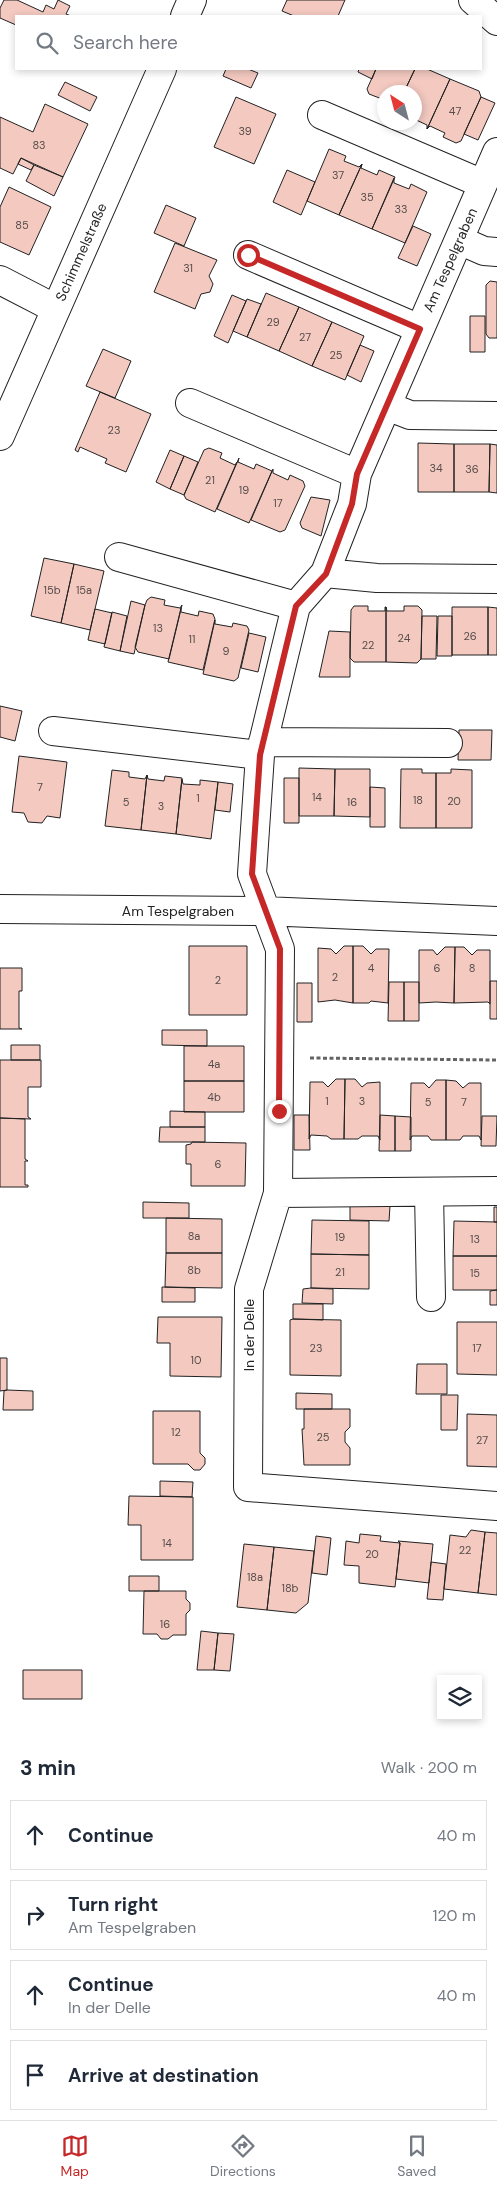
<!DOCTYPE html>
<html lang="en">
<head>
<meta charset="utf-8">
<style>
	body { margin:0; font-family:"DM Sans",sans-serif; background:#f6f6f7; color:#1f2937 }
	.controls { position:absolute; right:15px; bottom:15px; display:grid; overflow:hidden; border-radius:0px; box-shadow:0 2px 8px #0003 }
	.controls button { width:45px; height:45px; display:grid; place-items:center; padding:0; border:0; border-bottom:1px solid #e0e1e3; background:#fff; color:#1f2937; font:25px sans-serif }
	.compass { position:absolute; left:377px; top:85px; width:45px; height:45px; border-radius:50%; background:#fff; box-shadow:0 2px 8px #0003; rotate:324deg }
	.stop { position:absolute; width:15px; height:15px; margin:-11px; border:4px solid #c62828; border-radius:50%; background:#fff }
	.stop.end { background:#c62828; border-color:#fff; box-shadow:0 1px 5px #0008 }
	.list { margin:0; padding:0; list-style:none }
	h2 { display:flex; justify-content:space-between; align-items:center; height:65px; margin:0; padding:0 20px; font-size:21px }
	h2 small { font-size:16px; font-weight:400; color:#747a83 }
	.list li { display:grid; grid-template-columns:32px 1fr auto; gap:15px; align-items:center; box-sizing:border-box; height:70px; margin:0 10px 10px; padding:0 10px; border:1px solid #e0e1e3; border-radius:0px }
	.list b { display:block; font-size:19px; white-space:nowrap }
	.list p { margin:0; font-size:16px; white-space:nowrap; color:#747a83 }
	.list em { font-size:16px; font-style:normal; color:#747a83 }
	.icon { flex:none; width:28px; height:28px; fill:none; stroke:currentColor; stroke-width:2; stroke-linecap:round; stroke-linejoin:round }
	.map { position:relative; flex:none; width:497px; height:1735px; overflow:hidden }
	.search { position:absolute; background:#fff; box-shadow:0 2px 8px #0003; left:15px; right:15px; top:15px; height:55px; display:flex; align-items:center; gap:12px; box-sizing:border-box; padding:0 18px; border-radius:0px; color:#747a83; font-size:19px }
	.sheet { height:385px; background:#fff }
	nav { display:flex; justify-content:space-around; align-items:center; box-sizing:border-box; height:70px; border-top:1px solid #e0e1e3; background:#fff; font-size:14px; color:#747a83 }
	nav a { display:grid; justify-items:center; gap:2px }
	nav .on { color:#c62828 }
	.map>svg:first-child { display:block }
	.building { fill:#f3c9c0; stroke:#222 }
	.lines { fill:none; stroke-linecap:round; stroke-linejoin:round }
	.minor-casing { stroke:#222; stroke-width:30 }
	.path { stroke:#646464; stroke-width:3; stroke-dasharray:4 2.5; stroke-linecap:butt }
	.minor { stroke:#fff; stroke-width:28 }
	.route { stroke:#c62828; stroke-width:6 }
	.labels { text-anchor:middle; dominant-baseline:central; stroke-width:4; stroke-linejoin:round; paint-order:stroke }
	.number-label { font-size:11px; fill:#564c4a }
	.street-label { font-size:14px; fill:#222; stroke:#fff }
</style>
</head>
<body>
<div class="map">
<svg width="497" height="1735" viewBox="0 0 497 1735">
	<rect width="100%" height="100%" fill="#fff"/>
	<path class="building" d="M4 0H17L43 12 46 5 54 9 58 0 70 6 66 14 71 16H16V25L0 18V8Z
		M287 0H345L338 16H294L282 11Z
		M226 69H248L258 73 251 88 223 76Z
		M359 69H376L372 79 358 72Z
		M376 69H415L404 92H384L382 99 369 94 367 89Z
		M415 69H427L450 79 427 129V125L414 119V92H404Z
		M450 79 479 91 481 97 461 141 456 143 443 137 445 133 430 126 427 129Z
		M65 82 97 97 90 111 58 95Z
		M236 97 276 114 254 164 214 147Z
		M481 97 495 103 478 140 464 134Z
		M45 104 88 124 63 177 21 158 13 174 0 168V117L33 132Z
		M329 149 346 156 344 161 359 167 362 164 339 215 307 201Z
		M21 158 34 165 31 170 18 164Z
		M362 164 361 168 377 175 379 170 395 177 372 229 339 215Z
		M34 165 63 177 54 196 26 181Z
		M287 170 315 182 301 215 273 202Z
		M394 178V183L409 189 411 184 427 192 405 243 372 229Z
		M9 187 51 207 29 255 0 242V207Z
		M166 205 196 218 184 246 154 233Z
		M413 226 431 234 417 266 398 258Z
		M175 243 217 260 209 276 213 284 210 292 201 294 195 309 154 292Z
		M490 281 497 282V338H489L486 334V285Z
		M266 293 299 307 279 351 247 337Z
		M232 295 246 301 228 343 214 336Z
		M247 299 261 304 247 337 233 331Z
		M299 307 332 322 312 366 279 351Z
		M470 316H485V352H470Z
		M332 322 364 336 345 380 312 366Z
		M360 345 374 351 361 382 347 375Z
		M103 349 131 361 115 398 86 386Z
		M100 392 151 414 126 472 105 463 107 459 80 447 78 452 75 450Z
		M418 443 454 444V492H418Z
		M454 444H490L489 492H454Z
		M490 444 497 445V493L489 492Z
		M209 448 222 453 220 458 235 465 237 462 215 512 186 499 184 495 204 450Z
		M170 450 184 456 170 489 156 482Z
		M184 456 198 462 184 495 170 489Z
		M239 458 238 462 254 469 256 464 272 471 249 523 217 509Z
		M273 469V473L288 480 290 475 303 481 305 486 285 530 280 532 251 520Z
		M311 497 330 500 321 536 302 528 300 523Z
		M44 558 74 564 61 623 31 616Z
		M74 564 104 571 90 630 61 623Z
		M151 597 165 600 164 605 180 608 182 605 169 659 138 652 135 647 145 605 147 600Z
		M131 601 145 605 134 654 120 651Z
		M354 606H368V611H385V607H386V662H354L350 658 351 610Z
		M404 606H418L422 610 421 659 417 663 386 662V607L387 611H404Z
		M452 607H488V655H452Z
		M488 607 497 608V655H488Z
		M181 608V612L198 616 199 611 213 614 215 619 203 670 168 662Z
		M95 609 112 613 105 644 88 640Z
		M112 612 127 616 120 651 104 647Z
		M422 616H437L436 659H421Z
		M438 616H452V656H437Z
		M215 620V624L232 627 233 623 247 626 249 630 238 678 234 681 203 674Z
		M329 631 350 632V677H319Z
		M249 633 266 637 258 672 241 668Z
		M0 706 22 711 15 741 0 737Z
		M459 730H492L491 760H458Z
		M19 756 67 762 60 818 47 816 42 823 28 822 24 813 12 812Z
		M299 768 335 769 334 816H299Z
		M335 769H370V817L334 816Z
		M401 769H422V773H436V828H400Z
		M451 769 472 770V828H436V773H451Z
		M112 770 129 772V777L145 779 147 775 141 830 105 826Z
		M147 775 148 779 164 781 165 776 182 778 176 834 141 830Z
		M284 778H299V823H284Z
		M182 779 183 784 200 785V780L218 782 211 839 176 834Z
		M218 782 233 784 230 812 215 810Z
		M370 787 385 788V827H370Z
		M189 946H247V1015H189Z
		M344 946H353V1003L335 1000 318 1002V948L331 949 336 954Z
		M353 946H363L371 954 376 949H389L388 1003 371 1001 369 1003H353Z
		M445 947H455L454 1003 436 1002 419 1003V950H433L437 955Z
		M455 947H464L472 955 477 950H490V1004L488 1002 454 1003Z
		M0 968H22V991H19V1028L22 1029H0Z
		M490 981H497V1019H490Z
		M389 982H404V1021H388Z
		M404 982H419V1021H404Z
		M297 983H312V1022H297Z
		M162 1030H207V1046L162 1045Z
		M11 1045H40V1060H11Z
		M184 1046H244V1081H184Z
		M0 1060H41V1087H28V1117L31 1119 0 1118Z
		M336 1079H345L344 1139H331L327 1136 311 1135 309 1139 310 1082H323L328 1087Z
		M345 1079H355L362 1087 367 1083 380 1082V1140L378 1136H362L358 1139H344Z
		M436 1080H446V1140H431L428 1136H412L410 1140 411 1083H424L429 1088Z
		M446 1080 456 1081 463 1088 469 1083H481V1140L479 1136H463L460 1140H446Z
		M184 1081H244V1112H184Z
		M170 1111 205 1112V1127H170Z
		M294 1115H309L310 1150H294Z
		M380 1115 395 1116V1151H379Z
		M395 1116 411 1117V1151H395Z
		M482 1116H497L496 1146H481Z
		M0 1118 25 1119V1159L28 1161H25V1185H28V1187H0Z
		M160 1127H205V1142H159Z
		M192 1142 246 1143 245 1186H191V1164H186V1145L191 1144Z
		M143 1202 189 1203V1218H143Z
		M350 1205 390 1206 389 1221 350 1220Z
		M494 1207H497V1222H494Z
		M166 1218 222 1219V1253H166Z
		M312 1220 369 1221V1255L311 1254Z
		M454 1221 497 1222V1256H453Z
		M166 1253H222V1288L165 1287Z
		M311 1254 369 1255V1289L311 1288Z
		M453 1256H497V1290H453Z
		M162 1287 195 1288V1302H162Z
		M311 1288 333 1289V1304L302 1303 303 1289Z
		M497 1290V1305H490V1291Z
		M293 1304H323V1320L293 1319Z
		M158 1317H222L221 1377 170 1376V1343H157Z
		M293 1319 341 1320V1376L290 1375V1320Z
		M457 1322H497V1375L457 1374Z
		M0 1358H7V1390L0 1391Z
		M417 1364H447V1394H416Z
		M7 1390 33 1391V1410H3L4 1391Z
		M296 1393 332 1394V1409H296Z
		M441 1395H458L457 1430H441Z
		M304 1409H350V1427L345 1432V1442L350 1448V1465H304L302 1429H304Z
		M153 1411H200V1453L205 1458V1464L200 1470H194L188 1464H153Z
		M467 1414 497 1415V1467L467 1466Z
		M160 1481 193 1482 192 1497 160 1496Z
		M129 1496 193 1497V1560H141V1525H128Z
		M471 1530 485 1532 478 1593 444 1589 450 1535 466 1537Z
		M485 1532 497 1533V1595L478 1593Z
		M360 1534 381 1536 380 1541 400 1543 395 1587 359 1583V1566L344 1565 346 1541 359 1543Z
		M316 1536 331 1538 327 1575 312 1573Z
		M398 1541 433 1544 429 1583 396 1579 400 1543Z
		M244 1544 274 1547 267 1610 237 1607Z
		M274 1547 314 1551 308 1603 296 1613 267 1610Z
		M431 1562 446 1564 443 1600 427 1599Z
		M129 1576H159V1591H129Z
		M144 1591H186V1599L190 1603V1610L186 1614V1635H173L168 1639H161L157 1634H143Z
		M201 1631 218 1633 214 1670H197Z
		M218 1633 234 1634 230 1671 214 1670Z
		M23 1670H82V1699H23Z"/>
	<g class="lines">
		<defs>
			<path id="minor" d="M473 0 497 21
				M185 16 192 0
				M322 115 483 184
				M497 152 357 474 352 504 325 573 296 606 260 755 252 874 280 949 278 1193 249 1289 248 1487 497 1506
				M459 240 484 251 497 252
				M248 255 420 329
				M0 280 56 309
				M190 403 357 474
				M387 406 410 415 497 416
				M0 436 162 69
				M119 557 296 606
				M325 573 377 578 497 579
				M53 731 260 755
				M263 742 448 743
				M0 909 264 911 497 921
				M429 1192 431 1297
				M278 1193 497 1191"/>
		</defs>
		<use href="#minor" class="minor-casing"/>
		<path class="path" d="M310 1058 497 1060"/>
		<use href="#minor" class="minor"/>
	</g>
	<g class="lines">
		<path class="route" d="M248 255 420 329 357 474 352 504 326 574 296 606 260 755 252 874 280 949 279 1111"/>
	</g>
	<g class="labels">
		<g class="number-label">
			<text x="455" y="111">47</text>
			<text x="245" y="131">39</text>
			<text x="39" y="145">83</text>
			<text x="338" y="175">37</text>
			<text x="367" y="197">35</text>
			<text x="401" y="209">33</text>
			<text x="22" y="225">85</text>
			<text x="188" y="268">31</text>
			<text x="273" y="322">29</text>
			<text x="305" y="337">27</text>
			<text x="336" y="355">25</text>
			<text x="114" y="430">23</text>
			<text x="436" y="468">34</text>
			<text x="472" y="469">36</text>
			<text x="210" y="480">21</text>
			<text x="244" y="490">19</text>
			<text x="278" y="503">17</text>
			<text x="52" y="590">15b</text>
			<text x="84" y="590">15a</text>
			<text x="158" y="628">13</text>
			<text x="470" y="636">26</text>
			<text x="404" y="638">24</text>
			<text x="192" y="639">11</text>
			<text x="368" y="645">22</text>
			<text x="226" y="651">9</text>
			<text x="40" y="787">7</text>
			<text x="317" y="797">14</text>
			<text x="198" y="798">1</text>
			<text x="418" y="800">18</text>
			<text x="454" y="801">20</text>
			<text x="126" y="802">5</text>
			<text x="352" y="802">16</text>
			<text x="161" y="806">3</text>
			<text x="371" y="968">4</text>
			<text x="437" y="968">6</text>
			<text x="472" y="968">8</text>
			<text x="335" y="977">2</text>
			<text x="218" y="980">2</text>
			<text x="214" y="1064">4a</text>
			<text x="214" y="1097">4b</text>
			<text x="327" y="1101">1</text>
			<text x="362" y="1101">3</text>
			<text x="428" y="1102">5</text>
			<text x="464" y="1102">7</text>
			<text x="218" y="1164">6</text>
			<text x="194" y="1236">8a</text>
			<text x="340" y="1237">19</text>
			<text x="475" y="1239">13</text>
			<text x="194" y="1270">8b</text>
			<text x="340" y="1272">21</text>
			<text x="475" y="1273">15</text>
			<text x="316" y="1348">23</text>
			<text x="477" y="1348">17</text>
			<text x="196" y="1360">10</text>
			<text x="176" y="1432">12</text>
			<text x="323" y="1437">25</text>
			<text x="482" y="1440">27</text>
			<text x="167" y="1543">14</text>
			<text x="465" y="1550">22</text>
			<text x="372" y="1554">20</text>
			<text x="255" y="1577">18a</text>
			<text x="290" y="1588">18b</text>
			<text x="165" y="1624">16</text>
		</g>
		<g class="street-label">
			<text transform="translate(81 252) rotate(-66)">Schimmelstraße</text>
			<text transform="translate(450 260) rotate(-66)">Am Tespelgraben</text>
			<text x="178" y="911">Am Tespelgraben</text>
			<text transform="translate(249 1335) rotate(-90)">In der Delle</text>
		</g>
	</g>
</svg>
<div class="controls">
<button><svg class="icon" aria-label="layers" viewBox="0 0 24 24"><path d="M12 4l9 5-9 5-9-5zM3 14l9 5 9-5"/></svg></button>
</div>
<svg class="compass" viewBox="-18 -18 36 36"><path d="M0-13l5 13h-10z" fill="#e53935"/><path d="M0 13l5-13h-10z" fill="#747a83"/></svg>
<div class="stop" style="left:248px;top:255px"></div>
<div class="stop end" style="left:279px;top:1111px"></div>
<div class="search"><svg class="icon" aria-label="search" viewBox="0 0 24 24"><circle cx="10" cy="10" r="6"/><path d="M15 15l6 6"/></svg>Search here</div>
</div>
<section class="sheet">
<h2>3 min<small>Walk · 200 m</small></h2>
<ul class="list">
<li><svg class="icon" aria-label="ahead" viewBox="0 0 24 24"><path d="M12 20V5M6 11l6-6 6 6"/></svg><div><b>Continue</b></div><em>40 m</em></li>
<li><svg class="icon" aria-label="right" viewBox="0 0 24 24"><path d="M7 20v-9h11M14 6l5 5-5 5"/></svg><div><b>Turn right</b><p>Am Tespelgraben</p></div><em>120 m</em></li>
<li><svg class="icon" aria-label="ahead" viewBox="0 0 24 24"><path d="M12 20V5M6 11l6-6 6 6"/></svg><div><b>Continue</b><p>In der Delle</p></div><em>40 m</em></li>
<li><svg class="icon" aria-label="arrive" viewBox="0 0 24 24"><path d="M6 21V4h12l-3 4 3 4H6"/></svg><div><b>Arrive at destination</b></div></li>
</ul>
</section>
<nav>
<a class="on"><svg class="icon" aria-label="map" viewBox="0 0 24 24"><path d="M3 6l6-2 6 2 6-2v14l-6 2-6-2-6 2zM9 4v14M15 6v14"/></svg>Map</a>
<a><svg class="icon" aria-label="directions" viewBox="0 0 24 24"><path d="M12 3l9 9-9 9-9-9zM9 14v-3h6M13 9l2 2-2 2"/></svg>Directions</a>
<a><svg class="icon" aria-label="saved" viewBox="0 0 24 24"><path d="M7 4h10v16l-5-4-5 4z"/></svg>Saved</a>
</nav>
</body>
</html>
